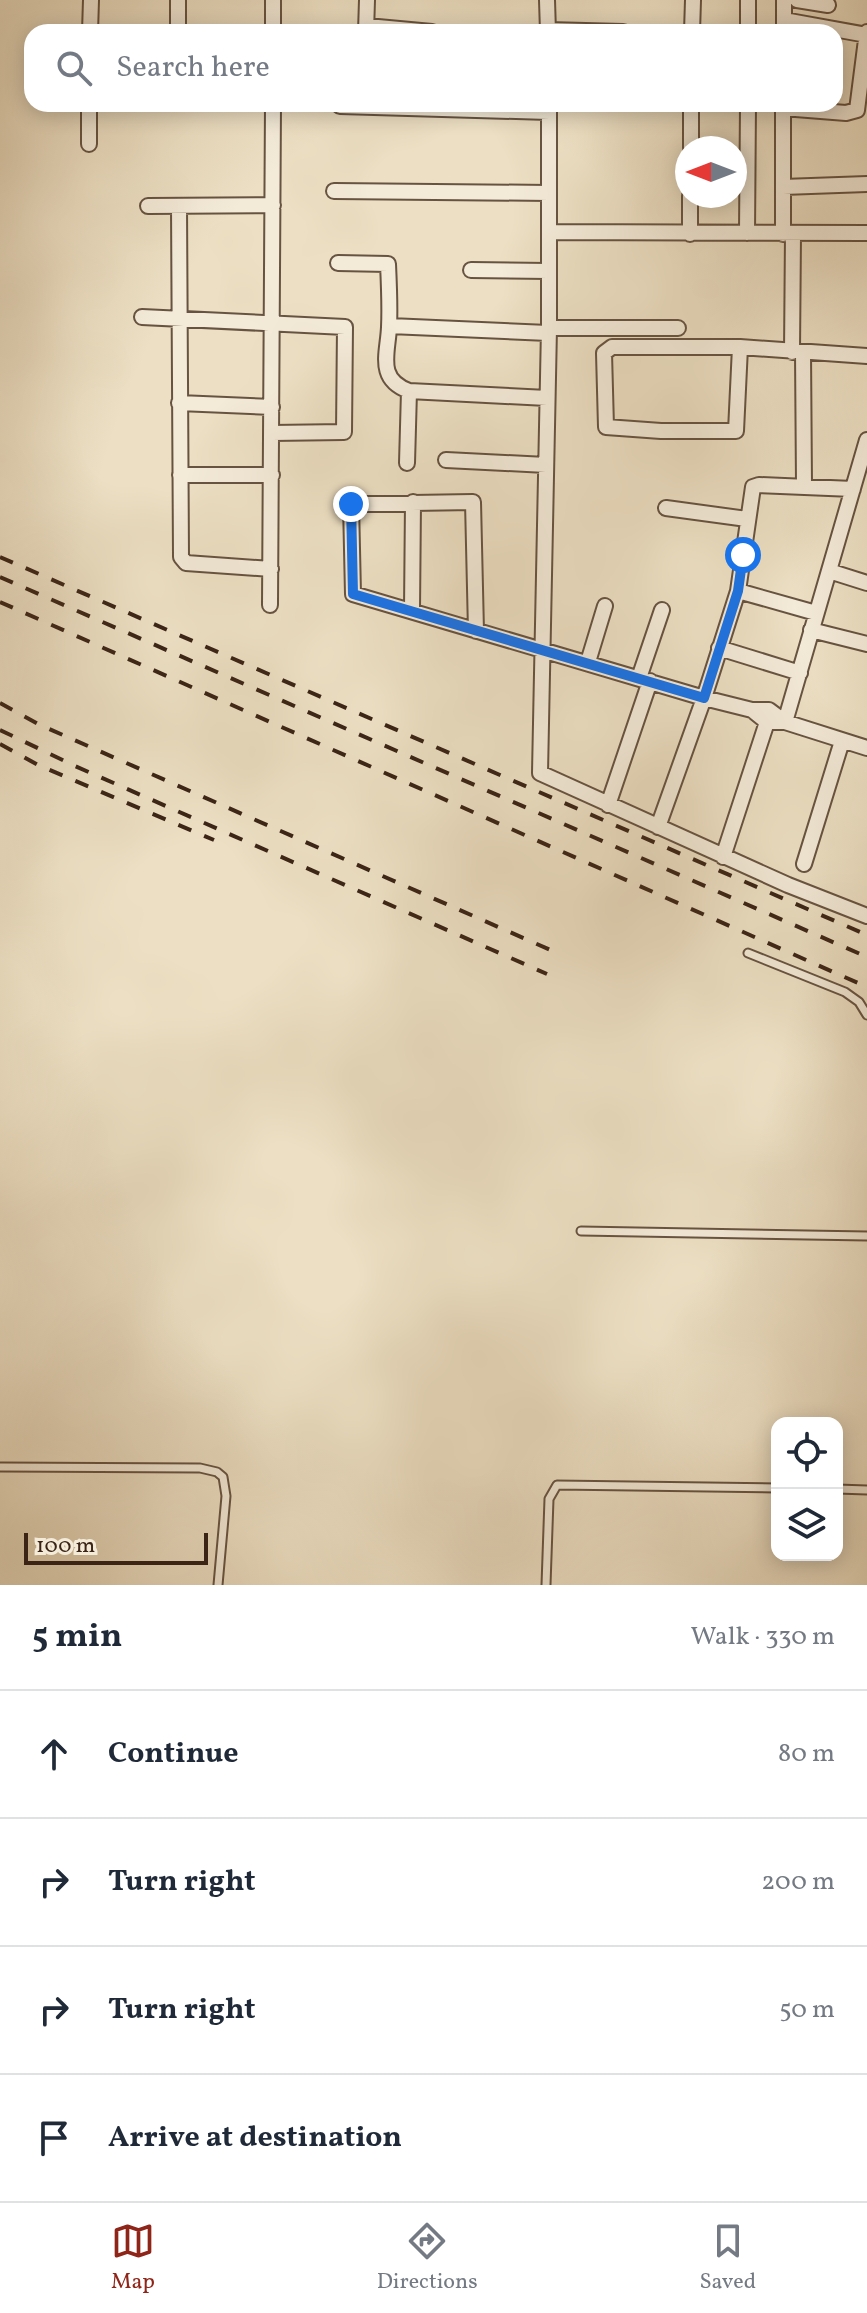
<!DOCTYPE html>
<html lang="en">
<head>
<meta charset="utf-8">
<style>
	body { margin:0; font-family:Vollkorn,serif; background:#f6f6f7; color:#1f2937 }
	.controls { position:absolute; right:24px; bottom:24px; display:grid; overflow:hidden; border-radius:16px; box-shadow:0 4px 20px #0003 }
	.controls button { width:72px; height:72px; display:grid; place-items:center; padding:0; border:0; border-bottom:2px solid #e0e1e3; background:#fff; color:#1f2937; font:40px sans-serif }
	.compass { position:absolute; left:675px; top:136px; width:72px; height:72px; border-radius:50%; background:#fff; box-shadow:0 4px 20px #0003; rotate:270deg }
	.scale { position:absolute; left:24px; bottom:20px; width:184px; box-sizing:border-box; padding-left:8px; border:4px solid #3b2416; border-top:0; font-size:22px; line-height:28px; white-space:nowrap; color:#3b2416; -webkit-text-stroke:6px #f3ead8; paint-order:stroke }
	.stop { position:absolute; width:24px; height:24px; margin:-18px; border:6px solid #1a73e8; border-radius:50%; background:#fff }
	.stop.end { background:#1a73e8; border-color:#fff; box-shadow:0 2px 8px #0008 }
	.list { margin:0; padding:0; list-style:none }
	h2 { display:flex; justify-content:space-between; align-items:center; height:104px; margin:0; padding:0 32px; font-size:34px }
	h2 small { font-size:26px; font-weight:400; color:#747a83 }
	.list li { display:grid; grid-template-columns:52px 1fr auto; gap:24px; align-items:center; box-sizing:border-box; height:128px; padding:0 32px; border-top:2px solid #e0e1e3 }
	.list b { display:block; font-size:30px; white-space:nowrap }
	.list em { font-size:26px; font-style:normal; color:#747a83 }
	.icon { flex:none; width:44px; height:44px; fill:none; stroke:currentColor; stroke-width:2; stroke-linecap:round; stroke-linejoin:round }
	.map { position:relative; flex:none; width:867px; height:1585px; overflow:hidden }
	.search { position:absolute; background:#fff; box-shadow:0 4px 20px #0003; left:24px; right:24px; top:24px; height:88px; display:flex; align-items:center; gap:20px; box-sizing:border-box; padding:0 28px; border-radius:24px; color:#747a83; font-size:30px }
	.sheet { height:616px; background:#fff }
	nav { display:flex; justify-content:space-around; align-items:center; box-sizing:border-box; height:112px; border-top:2px solid #e0e1e3; background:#fff; font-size:22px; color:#747a83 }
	nav a { display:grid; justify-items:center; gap:4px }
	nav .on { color:#8f2418 }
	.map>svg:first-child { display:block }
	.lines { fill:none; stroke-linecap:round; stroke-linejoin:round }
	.lane-casing { stroke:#675341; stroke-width:11 }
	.street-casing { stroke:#675341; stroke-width:18 }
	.lane { stroke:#f3ead8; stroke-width:7 }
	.street { stroke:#f3ead8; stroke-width:14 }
	.rail { stroke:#3b2416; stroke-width:4; stroke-dasharray:14 14; stroke-linecap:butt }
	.route { stroke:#1a73e8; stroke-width:10 }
</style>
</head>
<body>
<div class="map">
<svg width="867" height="1585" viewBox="0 0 867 1585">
	<rect width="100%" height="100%" fill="#ecdfc3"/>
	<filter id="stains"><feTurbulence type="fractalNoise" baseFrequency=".0025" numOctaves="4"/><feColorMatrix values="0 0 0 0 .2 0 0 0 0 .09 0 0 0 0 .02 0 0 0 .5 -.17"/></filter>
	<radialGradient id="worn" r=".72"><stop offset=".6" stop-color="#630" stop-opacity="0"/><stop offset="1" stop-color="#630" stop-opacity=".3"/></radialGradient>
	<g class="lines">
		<defs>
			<path id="lane" d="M748 953 845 992 859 1002 867 1015
				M581 1231 867 1236
				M0 1467 200 1468 217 1472 223 1477 226 1496 218 1585
				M837 1489 867 1490
				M546 1585 549 1499 557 1485 777 1488"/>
			<path id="street" d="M273 0V32
				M547 0 548 32
				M797 0 828 5
				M784 20 867 35
				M367 26 432 32
				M548 30 623 32
				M90 32 91 0
				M178 32V0
				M366 32 367 0
				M692 32 693 0
				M748 32V0
				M784 32V0
				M549 104V328L540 773 788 885 867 916
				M340 106 549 112
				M783 108 846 113 857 110 867 32
				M89 144V104
				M691 148V104
				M783 187 867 184
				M334 191 549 193
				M148 206 273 205
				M179 206 181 557 186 563 271 569
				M549 232 867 233
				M747 233 748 104
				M690 234V196
				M783 234V104
				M338 263 388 264C389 285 390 307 389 327 388 353 376 379 409 391L547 398
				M471 270 548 271
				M142 317 345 327 344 432 272 433
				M390 326 548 333
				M549 328H678
				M740 347 736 431H661L606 427 604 353 612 347H740L867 356
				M792 352 793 234
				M803 352 804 485
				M179 403 272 407
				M446 460 546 465
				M407 463 409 391
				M180 475H272
				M666 508 747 519
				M829 571 867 583
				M738 591 816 613
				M270 605 273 104
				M412 611 413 502
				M811 630 867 644
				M476 631 473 502 351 504 353 594 704 698 752 710H769L785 722 867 748
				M719 648 800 673
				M588 662 605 606
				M639 678 662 610
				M752 710 767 722H785L867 440
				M608 805 650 681
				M658 827 704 698 738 591 753 487 759 485 853 489
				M723 857 767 722
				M804 864 842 741"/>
		</defs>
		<use href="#lane" class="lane-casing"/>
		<use href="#street" class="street-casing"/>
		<use href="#lane" class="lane"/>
		<use href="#street" class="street"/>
		<path class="rail" d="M0 557 867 935
			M0 577 867 957
			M0 602 867 987
			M0 703 38 724 555 952
			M0 730 75 766 547 974
			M0 744 38 765 214 840"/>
	</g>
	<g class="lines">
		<path class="route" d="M351 504 353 594 704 698 738 591 743 555"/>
	</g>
	<rect width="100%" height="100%" filter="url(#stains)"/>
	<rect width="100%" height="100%" fill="url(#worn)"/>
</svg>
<div class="controls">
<button><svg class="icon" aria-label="locate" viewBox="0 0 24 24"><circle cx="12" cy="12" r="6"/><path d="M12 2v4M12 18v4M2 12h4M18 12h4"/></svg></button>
<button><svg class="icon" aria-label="layers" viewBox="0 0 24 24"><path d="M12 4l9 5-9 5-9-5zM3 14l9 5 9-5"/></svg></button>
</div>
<svg class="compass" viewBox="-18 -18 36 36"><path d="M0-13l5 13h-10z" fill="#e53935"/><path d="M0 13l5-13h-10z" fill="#747a83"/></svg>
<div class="scale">100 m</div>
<div class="stop" style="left:743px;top:555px"></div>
<div class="stop end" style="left:351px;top:504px"></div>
<div class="search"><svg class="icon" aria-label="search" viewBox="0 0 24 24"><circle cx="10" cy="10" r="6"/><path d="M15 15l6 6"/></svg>Search here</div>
</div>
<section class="sheet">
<h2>5 min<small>Walk · 330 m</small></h2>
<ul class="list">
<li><svg class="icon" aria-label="ahead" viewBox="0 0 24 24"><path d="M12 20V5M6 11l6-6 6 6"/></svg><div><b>Continue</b></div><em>80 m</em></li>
<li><svg class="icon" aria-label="right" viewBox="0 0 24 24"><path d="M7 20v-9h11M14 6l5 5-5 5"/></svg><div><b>Turn right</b></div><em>200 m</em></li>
<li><svg class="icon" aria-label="right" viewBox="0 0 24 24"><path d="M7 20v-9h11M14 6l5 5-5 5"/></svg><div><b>Turn right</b></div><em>50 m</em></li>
<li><svg class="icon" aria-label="arrive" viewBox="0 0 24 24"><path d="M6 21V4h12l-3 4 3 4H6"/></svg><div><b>Arrive at destination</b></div></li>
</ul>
</section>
<nav>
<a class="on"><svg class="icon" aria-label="map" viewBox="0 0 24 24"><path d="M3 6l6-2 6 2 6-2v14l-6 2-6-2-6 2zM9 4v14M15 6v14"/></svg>Map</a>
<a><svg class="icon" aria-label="directions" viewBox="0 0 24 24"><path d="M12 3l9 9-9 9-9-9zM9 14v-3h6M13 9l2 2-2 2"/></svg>Directions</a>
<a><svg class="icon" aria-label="saved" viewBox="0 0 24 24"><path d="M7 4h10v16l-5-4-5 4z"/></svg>Saved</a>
</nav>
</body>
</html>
